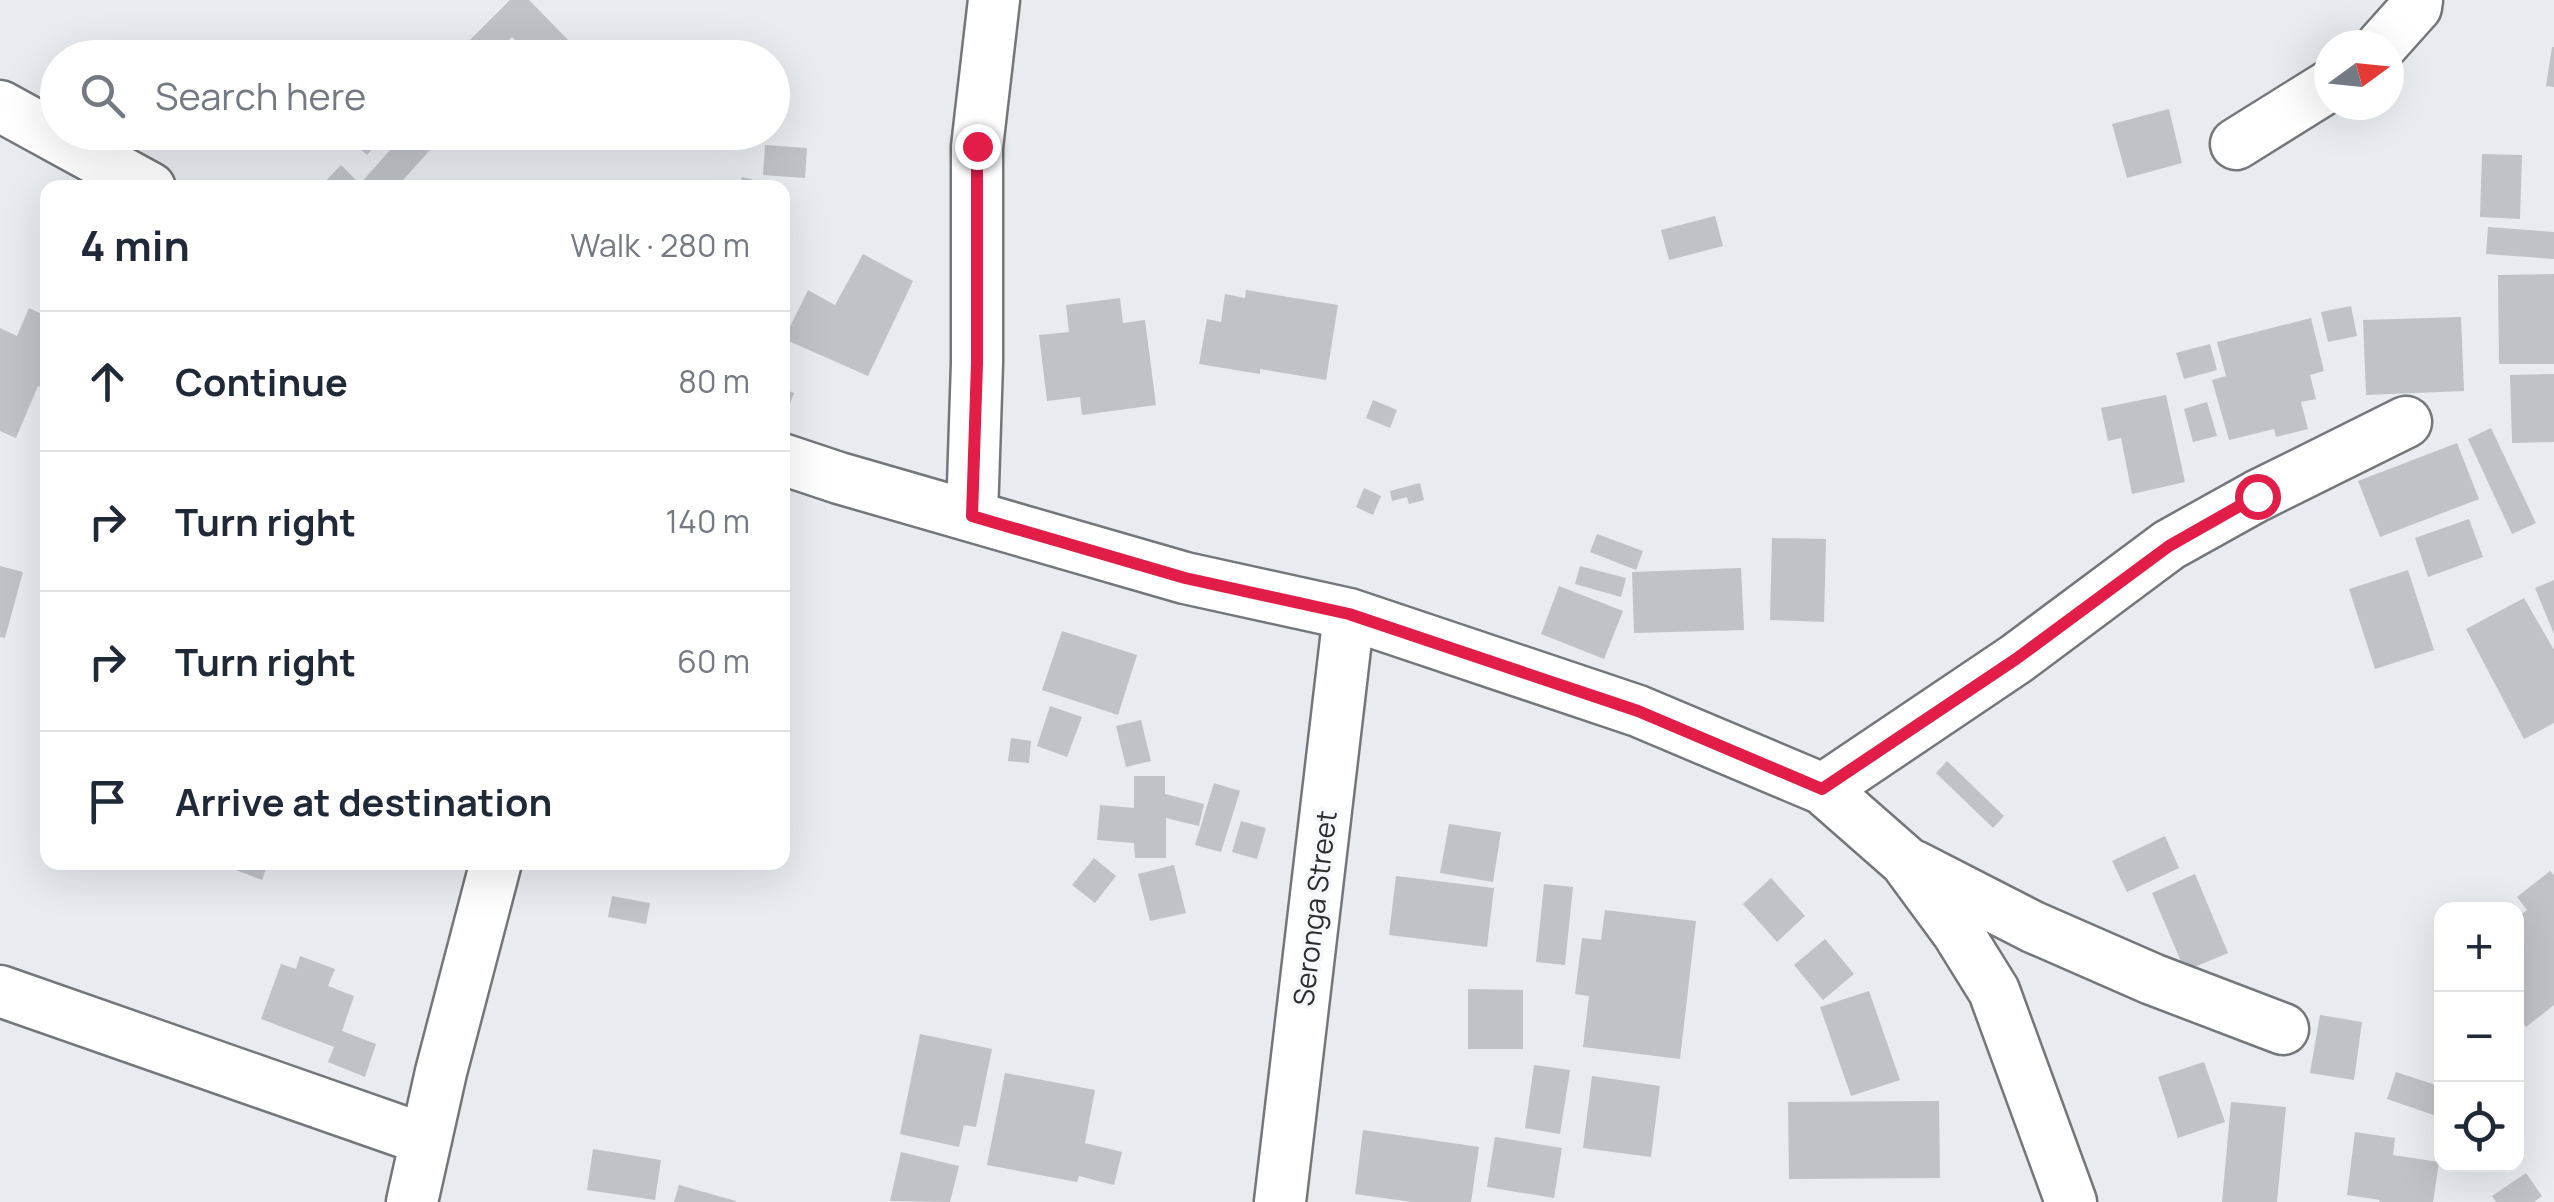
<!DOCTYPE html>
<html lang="en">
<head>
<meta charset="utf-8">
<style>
	body { margin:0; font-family:Manrope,sans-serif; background:#f6f6f7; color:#1f2937 }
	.controls { position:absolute; right:30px; bottom:30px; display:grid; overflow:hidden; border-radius:20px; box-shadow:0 10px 40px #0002 }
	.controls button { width:90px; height:90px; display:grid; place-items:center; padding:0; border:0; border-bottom:2px solid #e0e1e3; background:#fff; color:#1f2937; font:50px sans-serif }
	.compass { position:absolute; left:2314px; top:30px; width:90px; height:90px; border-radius:50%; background:#fff; box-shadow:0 10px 40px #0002; rotate:75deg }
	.stop { position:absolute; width:30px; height:30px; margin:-22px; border:8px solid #e11d48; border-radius:50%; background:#fff }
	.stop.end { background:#e11d48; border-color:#fff; box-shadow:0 2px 10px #0008 }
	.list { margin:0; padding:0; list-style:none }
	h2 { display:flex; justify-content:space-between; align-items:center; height:130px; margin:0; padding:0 40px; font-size:42px }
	h2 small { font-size:32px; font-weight:400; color:#747a83 }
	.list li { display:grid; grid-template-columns:65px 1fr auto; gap:30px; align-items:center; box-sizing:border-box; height:140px; padding:0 40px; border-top:2px solid #e0e1e3 }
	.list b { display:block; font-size:38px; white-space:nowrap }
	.list em { font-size:32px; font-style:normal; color:#747a83 }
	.icon { flex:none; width:55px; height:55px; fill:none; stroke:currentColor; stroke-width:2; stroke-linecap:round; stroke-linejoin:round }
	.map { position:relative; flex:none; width:2554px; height:1202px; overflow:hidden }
	.search { position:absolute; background:#fff; box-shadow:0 10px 40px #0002; left:40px; top:40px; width:750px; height:110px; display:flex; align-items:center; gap:25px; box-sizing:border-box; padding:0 35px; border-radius:55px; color:#747a83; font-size:38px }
	.panel { position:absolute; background:#fff; box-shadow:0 10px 40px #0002; left:40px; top:180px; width:750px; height:690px; border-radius:20px }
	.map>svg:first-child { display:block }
	.building { fill:#bfc2c7 }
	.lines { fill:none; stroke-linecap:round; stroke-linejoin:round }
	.minor-casing { stroke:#73767a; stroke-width:55 }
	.minor { stroke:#fff; stroke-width:50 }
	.route { stroke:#e11d48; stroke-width:12 }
	.labels { text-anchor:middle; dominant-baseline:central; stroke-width:8; stroke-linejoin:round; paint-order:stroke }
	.street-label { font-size:28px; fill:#2b2c2d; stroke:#f5f8fd }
</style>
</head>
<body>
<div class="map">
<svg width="2554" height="1202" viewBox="0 0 2554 1202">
	<rect width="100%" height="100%" fill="#e8ebf0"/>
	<path class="building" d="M510 0H529L576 48 566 58H533L512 37 491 58H485L469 41Z
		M2552 47H2554V87L2546 86Z
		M2169 109 2182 163 2127 178 2112 124Z
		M365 132H388L367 155 355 144Z
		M406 132H446L396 188H319L341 165 360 184Z
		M765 145 807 148 805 178 763 175Z
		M2482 154 2522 155 2520 219 2480 217Z
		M742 177 776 186V188H739Z
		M1715 216 1723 246 1669 260 1661 230Z
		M2488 227 2554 232V259L2486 254Z
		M863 254 913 281 868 376 784 339 808 290 835 305Z
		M2554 274V364H2499L2498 275Z
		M1246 290 1338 305 1326 380 1260 369V374L1199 364 1207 319 1221 322 1225 294 1245 298Z
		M1120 298 1123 323 1145 320 1156 405 1082 415 1080 397 1047 401 1039 335 1069 332 1066 305Z
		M2351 306 2357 336 2328 342 2321 312Z
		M29 308 48 317V390L38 386 16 438 0 431V328L17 336Z
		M2461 317 2464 391 2366 395 2363 320Z
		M2311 318 2324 371 2310 375 2316 399 2301 402 2308 429 2276 437 2274 429 2229 440 2212 380 2226 376 2217 342Z
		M2210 344 2217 370 2184 379 2176 353Z
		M2554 374V442L2512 443 2510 375Z
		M782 388 794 393 786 414 782 413Z
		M2166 395 2185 482 2132 494 2121 438 2108 441 2101 408Z
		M1373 400 1397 410 1390 428 1366 418Z
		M2207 402 2217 436 2193 442 2184 409Z
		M2491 428 2536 523 2512 534 2468 439Z
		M2457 443 2479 499 2380 537 2358 481Z
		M1420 483 1424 500 1409 504 1407 497 1392 501 1390 491Z
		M1364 488 1381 496 1373 515 1356 507Z
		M2469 519 2483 557 2428 577 2415 538Z
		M1597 534 1643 551 1636 570 1590 552Z
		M1772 538 1826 539 1824 622 1770 620Z
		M0 566 23 572 5 638 0 637Z
		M1580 566 1626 578 1621 597 1575 584Z
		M1741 568 1744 630 1634 633 1632 572Z
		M2408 570 2434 650 2375 669 2349 589Z
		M2554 580V634L2535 588Z
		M1559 586 1623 611 1604 659 1541 634Z
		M2524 598 2554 650V723L2524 739 2466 629Z
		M1062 631 1137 655 1118 715 1042 690Z
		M1050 706 1082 717 1067 757 1037 746Z
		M1141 720 1151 761 1126 767 1116 726Z
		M1011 738 1031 741 1029 763 1008 761Z
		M1947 761 2004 816 1993 828 1936 773Z
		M1134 776H1165V794L1204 804 1199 826 1166 818V858H1135L1134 843 1097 840 1100 805 1134 808Z
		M1214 783 1240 791 1221 852 1195 845Z
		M1241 821 1266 828 1257 859 1232 852Z
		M1449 824 1501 832 1493 882 1440 873Z
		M2165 836 2179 868 2127 892 2112 861Z
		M1094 858 1116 876 1095 903 1072 885Z
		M215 862H268L262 880Z
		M1174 865 1186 913 1150 921 1138 874Z
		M2550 871 2554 875V1005L2526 1027 2519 1018 2516 1020V918L2527 910 2517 897Z
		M2195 874 2228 953 2185 971 2152 893Z
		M1396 876 1494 888 1487 947 1389 935Z
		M1771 878 1805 916 1777 942 1743 904Z
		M1544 884 1573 887 1565 965 1536 962Z
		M612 896 650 903 646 924 608 917Z
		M1605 910 1696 921 1680 1059 1583 1047 1589 996 1575 994 1582 938 1601 940Z
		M1825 939 1854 974 1823 1000 1794 965Z
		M300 956 335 969 328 986 354 996 342 1031 376 1044 365 1077 328 1062 334 1047 261 1019 281 964 296 969Z
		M1468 989 1523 990V1049H1468Z
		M1869 991 1900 1080 1851 1096 1820 1007Z
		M2320 1015 2362 1022 2354 1080 2310 1073Z
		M920 1034 992 1049 976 1127 964 1125 959 1147 900 1134Z
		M2204 1062 2225 1122 2178 1138 2158 1077Z
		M1534 1065 1570 1070 1560 1134 1525 1128Z
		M2396 1072 2442 1087V1118L2387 1099Z
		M1005 1073 1095 1090 1085 1143 1122 1152 1114 1185 1079 1176 1077 1182 987 1165Z
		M1592 1076 1660 1086 1651 1157 1583 1148Z
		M1939 1101 1940 1178 1789 1179 1788 1102Z
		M2231 1102 2286 1107 2277 1202H2222Z
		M1363 1130 1479 1147 1471 1202H1412L1355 1194Z
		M2355 1132 2395 1138 2393 1155 2439 1162 2433 1202H2379L2380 1200 2347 1195Z
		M1495 1137 1562 1148 1554 1198 1487 1187Z
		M593 1149 661 1160 655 1200 587 1190Z
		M901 1152 959 1166 950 1202 890 1201Z
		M2526 1173 2542 1196 2534 1202H2496L2492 1196Z
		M679 1185 736 1201V1202H674Z"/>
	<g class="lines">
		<defs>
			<path id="minor" d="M2382 45 2416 7 2417 0
				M0 106 150 188
				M2236 144 2329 86
				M782 459 839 478 1185 578 1349 614 1638 711 1823 789 1905 861 1958 933 1994 991 2071 1202
				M972 516 977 363V147L994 0
				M1823 789 2016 659 2169 545 2257 496 2406 422
				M1914 866 2033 927 2152 979 2283 1029
				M0 991 426 1140
				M412 1202 441 1072 496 862
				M1280 1202 1349 614"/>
		</defs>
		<use href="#minor" class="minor-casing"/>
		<use href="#minor" class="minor"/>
	</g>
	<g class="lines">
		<path class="route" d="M977 146V363L972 516 1185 578 1349 614 1638 711 1822 789 2016 659 2169 546 2257 496"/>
	</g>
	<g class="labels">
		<g class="street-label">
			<text transform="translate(1314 908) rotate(-83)">Seronga Street</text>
		</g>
	</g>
</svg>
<div class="controls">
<button>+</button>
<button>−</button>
<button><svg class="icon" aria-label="locate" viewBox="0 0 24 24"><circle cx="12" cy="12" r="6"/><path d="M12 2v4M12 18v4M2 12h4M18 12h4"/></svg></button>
</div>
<svg class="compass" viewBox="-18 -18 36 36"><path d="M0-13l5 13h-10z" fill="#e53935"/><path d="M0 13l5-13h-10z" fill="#747a83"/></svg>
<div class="stop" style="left:2257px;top:496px"></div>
<div class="stop end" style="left:977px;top:146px"></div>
<div class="search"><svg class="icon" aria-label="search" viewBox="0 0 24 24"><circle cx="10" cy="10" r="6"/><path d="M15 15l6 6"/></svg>Search here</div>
<section class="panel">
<h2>4 min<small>Walk · 280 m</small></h2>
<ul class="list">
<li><svg class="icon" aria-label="ahead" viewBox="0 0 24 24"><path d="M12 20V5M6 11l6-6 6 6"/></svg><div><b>Continue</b></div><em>80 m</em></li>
<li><svg class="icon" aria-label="right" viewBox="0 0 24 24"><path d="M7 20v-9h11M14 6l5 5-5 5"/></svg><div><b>Turn right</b></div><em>140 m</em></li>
<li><svg class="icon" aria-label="right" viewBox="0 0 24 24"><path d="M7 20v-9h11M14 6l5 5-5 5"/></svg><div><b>Turn right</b></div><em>60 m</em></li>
<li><svg class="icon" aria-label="arrive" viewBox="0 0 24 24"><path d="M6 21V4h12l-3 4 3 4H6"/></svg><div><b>Arrive at destination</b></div></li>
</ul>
</section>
</div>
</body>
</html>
